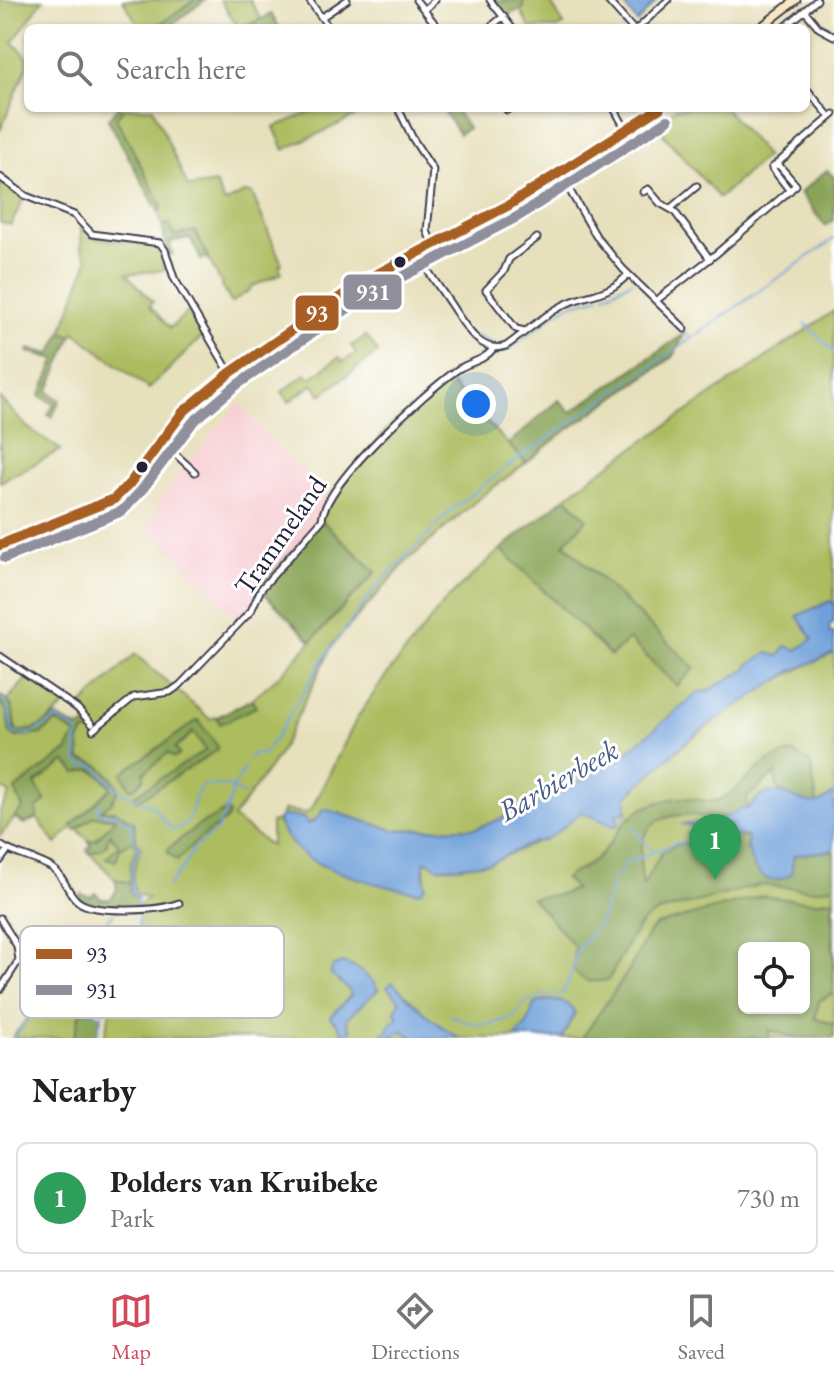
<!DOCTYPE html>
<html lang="en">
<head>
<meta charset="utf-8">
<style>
	body { margin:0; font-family:"EB Garamond",serif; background:#f6f6f6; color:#222 }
	.controls { position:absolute; right:24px; bottom:24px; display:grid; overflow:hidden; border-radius:12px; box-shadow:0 2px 6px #0004 }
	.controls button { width:72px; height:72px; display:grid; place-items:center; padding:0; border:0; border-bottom:2px solid #e0e0e0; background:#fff; color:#222; font:40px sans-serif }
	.you { position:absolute; left:476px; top:404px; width:28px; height:28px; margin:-20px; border:6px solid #fff; border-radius:50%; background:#1a73e8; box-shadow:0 0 0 12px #1a73e833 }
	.badge { display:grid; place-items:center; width:52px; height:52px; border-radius:50%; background:#d1495b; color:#fff; font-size:26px; font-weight:700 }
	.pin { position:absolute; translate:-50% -66px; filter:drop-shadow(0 2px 4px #0008) }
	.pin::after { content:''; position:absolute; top:42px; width:28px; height:24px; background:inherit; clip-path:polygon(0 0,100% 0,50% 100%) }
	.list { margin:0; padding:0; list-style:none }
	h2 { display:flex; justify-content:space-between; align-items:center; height:104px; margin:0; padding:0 32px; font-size:34px }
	h2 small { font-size:26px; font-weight:400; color:#767676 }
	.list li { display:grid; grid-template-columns:52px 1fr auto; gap:24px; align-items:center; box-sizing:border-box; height:112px; margin:0 16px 16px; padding:0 16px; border:2px solid #e0e0e0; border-radius:12px }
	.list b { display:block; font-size:30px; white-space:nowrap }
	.list p { margin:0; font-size:26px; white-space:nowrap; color:#767676 }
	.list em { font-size:26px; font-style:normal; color:#767676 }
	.icon { flex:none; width:44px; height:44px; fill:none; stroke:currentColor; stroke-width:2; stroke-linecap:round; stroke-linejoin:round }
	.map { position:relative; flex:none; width:834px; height:1038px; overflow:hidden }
	.search { position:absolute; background:#fff; box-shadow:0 2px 6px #0004; left:24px; right:24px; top:24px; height:88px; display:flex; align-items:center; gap:20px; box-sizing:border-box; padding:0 28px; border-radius:12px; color:#767676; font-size:30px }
	.sheet { height:232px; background:#fff }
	nav { display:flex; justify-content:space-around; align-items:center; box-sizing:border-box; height:112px; border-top:2px solid #e0e0e0; background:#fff; font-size:22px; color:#767676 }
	nav a { display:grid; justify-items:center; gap:4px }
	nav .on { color:#d1495b }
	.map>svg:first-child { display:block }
	.built { fill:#f7cfd4 }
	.green { fill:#acbc5f; stroke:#676f4d; stroke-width:2; fill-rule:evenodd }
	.forest { fill:#89a456; stroke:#566348; stroke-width:2; fill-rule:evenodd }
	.water { fill:#70a0da; stroke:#49618a; stroke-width:2 }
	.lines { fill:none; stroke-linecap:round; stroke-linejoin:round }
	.stream { stroke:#70a0da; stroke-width:2 }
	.street-casing { stroke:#403e4e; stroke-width:9 }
	.secondary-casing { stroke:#403e4e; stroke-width:11 }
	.street { stroke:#fff; stroke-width:5 }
	.secondary { stroke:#f9e7c3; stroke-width:7 }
	.bus-1-casing { stroke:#fff; stroke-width:16 }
	.bus-2-casing { stroke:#fff; stroke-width:16 }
	.bus-1 { stroke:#a85e24; stroke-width:10 }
	.bus-2 { stroke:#90909d; stroke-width:10 }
	.bus-dot { fill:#22223b; stroke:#fff; stroke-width:3 }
	.labels { text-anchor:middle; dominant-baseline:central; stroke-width:6; stroke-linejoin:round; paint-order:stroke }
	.street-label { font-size:28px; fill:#22223b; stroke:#fff }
	.water-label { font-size:30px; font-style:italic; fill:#455b83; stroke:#fff }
	.key { fill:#fff; stroke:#bdbdc4; stroke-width:2 }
	.key-label { font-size:22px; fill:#22223b }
	.line-badge { stroke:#fff; stroke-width:3 }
	.badge-label { font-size:22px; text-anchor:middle; font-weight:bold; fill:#fff }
</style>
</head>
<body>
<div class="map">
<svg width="834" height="1038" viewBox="0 0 834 1038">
	<rect width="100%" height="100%" fill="#fff"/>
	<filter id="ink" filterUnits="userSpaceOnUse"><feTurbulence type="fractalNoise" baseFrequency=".0125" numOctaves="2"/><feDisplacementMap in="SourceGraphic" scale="16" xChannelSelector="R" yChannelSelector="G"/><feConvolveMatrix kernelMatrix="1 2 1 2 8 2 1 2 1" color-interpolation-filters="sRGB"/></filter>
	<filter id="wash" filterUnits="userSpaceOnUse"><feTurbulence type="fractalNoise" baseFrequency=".006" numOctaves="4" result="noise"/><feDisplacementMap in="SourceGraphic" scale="32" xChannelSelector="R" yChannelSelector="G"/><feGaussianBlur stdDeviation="1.8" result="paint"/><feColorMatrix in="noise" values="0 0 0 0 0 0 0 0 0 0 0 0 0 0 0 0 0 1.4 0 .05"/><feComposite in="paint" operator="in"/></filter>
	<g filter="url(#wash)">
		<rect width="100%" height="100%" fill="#e7e0bc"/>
		<path class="built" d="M239 402 278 449 330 495 321 520 260 588 265 594 252 609 248 607 238 619 148 528 162 498 184 467Z"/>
		<path class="green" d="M0 0H43L13 42 28 58V64L0 131Z
			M123 0H195L154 28H140Z
			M220 0H250L261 19 239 28Z
			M522 0H549L564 25 557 28H530L520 10 524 8Z
			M124 108H153L188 187 215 183 225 203 244 193H252L282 264 279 266 282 273 251 287V289L231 303 195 232 173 236 169 224 162 225 159 213 162 206 116 118Z
			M321 108H347L343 110 345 115 354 112 356 116 284 150 274 127Z
			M676 108H725L766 156 719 198 655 125Z
			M0 180 24 198 11 225 0 223Z
			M81 226 94 237 155 246 160 251 165 270 127 274 153 302 150 306 170 328 189 311 203 336 149 389 74 332 72 336 62 332 88 260 81 248Z
			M834 311V603L829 601 814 639 797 650 749 665 747 669 704 692 616 761 608 757 585 778 533 807 476 828 394 830 324 809 319 818 307 824 304 818 281 815 284 810 305 813 311 810 357 718 383 680 447 599 501 549 611 656 629 639 676 685 694 668 564 543 587 519 566 497 590 478Z
			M366 336 378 352 321 395 313 384 289 402 282 392 306 374 311 378 339 357 343 362 356 353 351 346Z
			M447 380 526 463 483 495 407 561 333 644 278 756 233 818 271 846V823L277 821C300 873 367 878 415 892L425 882 424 860C430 863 436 867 442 867 487 870 547 841 581 812L618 824 615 815 623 811 627 813V796C688 736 755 686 834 653V1038H104L115 989 144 941H138V907L148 898 136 894C129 880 135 862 141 849L136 839 134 822 110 811 100 812 115 796C110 776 104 761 80 761L79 741 84 732 92 731 78 709 135 654 210 719 217 717 220 723 253 701 252 699 281 674 376 572 321 520V510L331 495 389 427ZM199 720 217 750 137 800 133 796 206 751 194 732 175 748 179 754 168 752 144 773ZM603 852 566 935 533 899 563 894 576 888 565 879 589 865ZM744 948H804V1008H744Z
			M0 398 27 427 61 450 0 482Z
			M29 676 68 702C54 718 39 732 17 732L8 699Z
			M0 701 7 712 10 733 41 734 56 722 76 734 68 750 15 789 23 808 0 836V810L10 794 0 787Z
			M66 761C84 768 102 770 111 788L56 844 37 818 35 784Z
			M94 816 117 819 95 840 89 841 77 829Z
			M108 834 119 845 118 853 120 848 133 840 138 849 131 862 130 883 115 879 90 853 107 845Z
			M51 988 82 1005 74 1038H12Z"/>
		<path class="forest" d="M195 0H205L167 28H154Z
			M522 0 524 8 506 16 494 1Z
			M271 14 280 28H244Z
			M117 108H124L116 118 162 206 159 213 108 119Z
			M447 108H454L468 128 459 134 445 113 449 110Z
			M827 170 834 177V220L825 226 800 193Z
			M169 224 174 236 195 231 208 257 201 260 190 238 170 242 172 255H168L162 225Z
			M62 332 72 336 48 392 60 400 52 417 48 415 54 404 40 396 56 359 28 352 29 349 51 354Z
			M684 334 674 356 559 436 526 463 508 444 559 400 571 412Z
			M566 497 587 519 564 544 695 668 677 686 629 639 611 656 501 549Z
			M321 520 376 572 311 641 259 588Z
			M0 696C15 702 14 715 14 729L17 732 36 729 55 717 78 728 89 725 92 732H84L79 741 80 760C99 762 109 772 119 789L111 803 100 811H115L134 822 136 839 120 848 116 861 106 858 119 845 110 834 104 848 90 853 87 850 91 846 89 841 96 840 116 818 94 816 75 830 72 825 110 789V784L93 769 76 773 65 761 35 784 46 801 37 808V818L24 824 14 817 23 808 15 789 68 750 76 734 56 722 41 734 15 737 10 733 7 712 0 701Z
			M252 699 256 707 220 724 217 717Z
			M198 720 218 747 217 750 137 801 133 796 206 750 193 732 175 748 179 755 174 758 168 753 144 773V778L136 787 130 789 122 773Z
			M794 753 811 764 817 804C808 806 780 796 777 786 776 783 776 776 776 773L747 797V809L738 810 715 824 722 816C710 821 702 815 690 815 641 813 636 845 643 886L662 852 675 845 748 837 747 851 792 861 794 855 834 850V887L814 890 760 885 658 912C633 922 622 959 608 980 592 983 583 983 573 970L575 947 532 898 563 894 575 889 565 878C577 870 590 866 600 855 616 838 623 816 646 807 657 802 675 797 687 798 701 799 710 805 723 798 749 783 762 755 794 753Z
			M227 810 229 814 227 819 197 841 177 861 168 853V849L197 826Z
			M115 879 130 883 132 895 138 897V907L97 906 80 899 81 894 90 897 96 893 101 899H111L117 889Z
			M761 896 814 902 834 899 832 907 834 993 819 1001 815 1018 834 1024V1038H798L769 1030V1038H582L629 970 649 932 656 925ZM744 948H804V1008H744Z
			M82 1005 101 1016 96 1038H74Z"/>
		<path class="water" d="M621 0H657L637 23Z
			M830 601 834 603V622L829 626 830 633 834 632V653L792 671 717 719 684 743 627 796V814L623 811 616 815 618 824 616 827 581 812C567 823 551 842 533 842L490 863 439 868 425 860 423 872 426 886 421 892C393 890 321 871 300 852 291 844 282 832 278 821L281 815 304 818 307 824C318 822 317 815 324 809L394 830 476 828 533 807 585 778 608 757 616 761 700 691 706 692 747 669 748 665 768 653 779 656 786 646 797 650 813 639 797 616Z
			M769 792C799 790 806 818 834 793V850L794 855 791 874C762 893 747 862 747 837L740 835 695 841 687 834 697 830 696 827 681 824 715 823 738 810 747 809 759 797Z
			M342 963C355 965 373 978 378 990L346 1019 351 1031 342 1034 338 1024 330 1017 351 995 349 990 330 974 333 966Z
			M392 982 430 1018 459 1038H414L403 1031 387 1038H375L387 1032 392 1021 398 1018 395 1011 400 1001 387 987Z
			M545 1000C557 1001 570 1000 575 1013L562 1038H515L527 1024 534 1004Z"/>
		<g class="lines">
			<path class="stream" d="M623 28 625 26
				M605 295 632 281
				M662 310 689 337
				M555 314 569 305 600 297
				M806 324 834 352
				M477 336 492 344
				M489 359 510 349 552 316
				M0 699 6 702 13 733 29 735 57 719 77 730V761L82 766 93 765 120 791 151 805 172 829C199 828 187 797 204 785L227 786 243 794
				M250 757 253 754H263L278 734 324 658 378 585 455 507 512 463 834 239
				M621 814 627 822
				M633 828 652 850
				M168 886 185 865 193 849 216 831 227 810 233 788 245 768
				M57 953 72 957
				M100 1015 51 988 114 913
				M451 1015C475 1029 493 1027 517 1014L521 1004 543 995 563 994 573 970 576 952 600 923 614 878 621 873 625 863 676 843 699 842 724 836
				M14 1038 51 988
				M96 1038 111 984 138 941V897L132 892C132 877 129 862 140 851L132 834V823L124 821 118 814H101L98 810 100 802"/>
		</g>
	</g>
	<g filter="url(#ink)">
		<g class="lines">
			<defs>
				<path id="street" d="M309 0 329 28
					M416 0 436 25
					M490 0 512 28
					M607 0 632 28
					M424 10 435 0
					M805 11 819 28 834 36
					M322 17 347 0
					M489 28 504 16
					M638 28 668 0
					M784 28 817 0
					M806 88 830 117
					M398 108 413 139 433 170 427 231 433 245
					M614 108 626 130
					M507 110 511 108
					M559 172 596 236 623 269 685 329
					M0 177 26 196 74 215 92 234 160 243 165 250 174 278 230 373
					M790 191 772 168 834 114
					M643 192 648 189 660 203 674 211 710 259
					M671 208 697 186
					M467 238 480 229
					M426 267C432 278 440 288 447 299 461 318 478 356 506 346 525 333 541 317 562 306 585 293 609 297 628 274
					M402 271C428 267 446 255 467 238L462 231
					M657 300 716 254 796 185 777 163
					M525 331 516 329 486 290 504 271 509 259 537 238
					M161 441 195 472
					M0 656 77 708 92 724
					M93 730 134 697 170 692 180 685 251 611 261 589 322 520C324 484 425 392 457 370 469 362 484 361 493 349
					M0 845C16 856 36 858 52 868 65 876 67 894 79 902 96 914 160 911 179 903
					M0 861 8 850
					M0 918 17 946 19 960 0 990"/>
				<path id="secondary" d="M760 28 796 0
					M0 545 114 499 130 483 183 412 230 373 362 282 509 205 660 108"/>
			</defs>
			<use href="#street" class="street-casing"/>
			<use href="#secondary" class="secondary-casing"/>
			<use href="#street" class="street"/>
			<use href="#secondary" class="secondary"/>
			<defs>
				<path id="bus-1" d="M0 545 114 499 130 483 183 412 230 373 362 282 509 205 660 108"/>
				<path id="bus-2" d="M5 558 122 511 141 491 193 422 238 384 369 294 517 217 668 120"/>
			</defs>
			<use href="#bus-1" class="bus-1-casing"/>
			<use href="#bus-2" class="bus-2-casing"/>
			<use href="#bus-1" class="bus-1"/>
			<use href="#bus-2" class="bus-2"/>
		</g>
	</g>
	<g class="bus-dot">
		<circle cx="400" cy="262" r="7"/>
		<circle cx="142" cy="467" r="7"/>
	</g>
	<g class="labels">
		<g class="street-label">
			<text transform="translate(280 535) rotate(-55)">Trammeland</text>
		</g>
		<g class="water-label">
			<text transform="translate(558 780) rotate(-30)">Barbierbeek</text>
		</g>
	</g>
	<rect x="20" y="926" width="264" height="92" rx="12" class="key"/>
	<rect x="36" y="949" width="36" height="10" fill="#a85e24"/>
	<rect x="36" y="985" width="36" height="10" fill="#90909d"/>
	<g class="key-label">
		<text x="86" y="962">93</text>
		<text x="86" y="998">931</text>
	</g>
	<g class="line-badge">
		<rect x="342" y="273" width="61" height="38" rx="8" fill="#90909d"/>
		<rect x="294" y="294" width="46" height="38" rx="8" fill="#a85e24"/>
	</g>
	<g class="badge-label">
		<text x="373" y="300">931</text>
		<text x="317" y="321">93</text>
	</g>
</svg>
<div class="controls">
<button><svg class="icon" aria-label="locate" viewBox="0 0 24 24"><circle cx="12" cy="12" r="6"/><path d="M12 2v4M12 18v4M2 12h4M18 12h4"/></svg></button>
</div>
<div class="you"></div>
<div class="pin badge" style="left:715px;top:880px;background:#2e9e5b">1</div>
<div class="search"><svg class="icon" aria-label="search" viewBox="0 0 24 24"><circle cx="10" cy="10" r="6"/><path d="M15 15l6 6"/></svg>Search here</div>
</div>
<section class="sheet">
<h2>Nearby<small></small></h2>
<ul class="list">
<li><span class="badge" style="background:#2e9e5b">1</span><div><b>Polders van Kruibeke</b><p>Park</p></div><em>730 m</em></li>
</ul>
</section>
<nav>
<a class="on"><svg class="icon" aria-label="map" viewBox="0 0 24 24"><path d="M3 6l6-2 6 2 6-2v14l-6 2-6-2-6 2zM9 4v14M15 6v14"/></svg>Map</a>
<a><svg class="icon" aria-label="directions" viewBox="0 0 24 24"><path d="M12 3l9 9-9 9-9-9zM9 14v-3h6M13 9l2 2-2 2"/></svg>Directions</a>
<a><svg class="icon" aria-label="saved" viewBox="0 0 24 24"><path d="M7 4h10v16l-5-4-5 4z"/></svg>Saved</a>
</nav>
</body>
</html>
